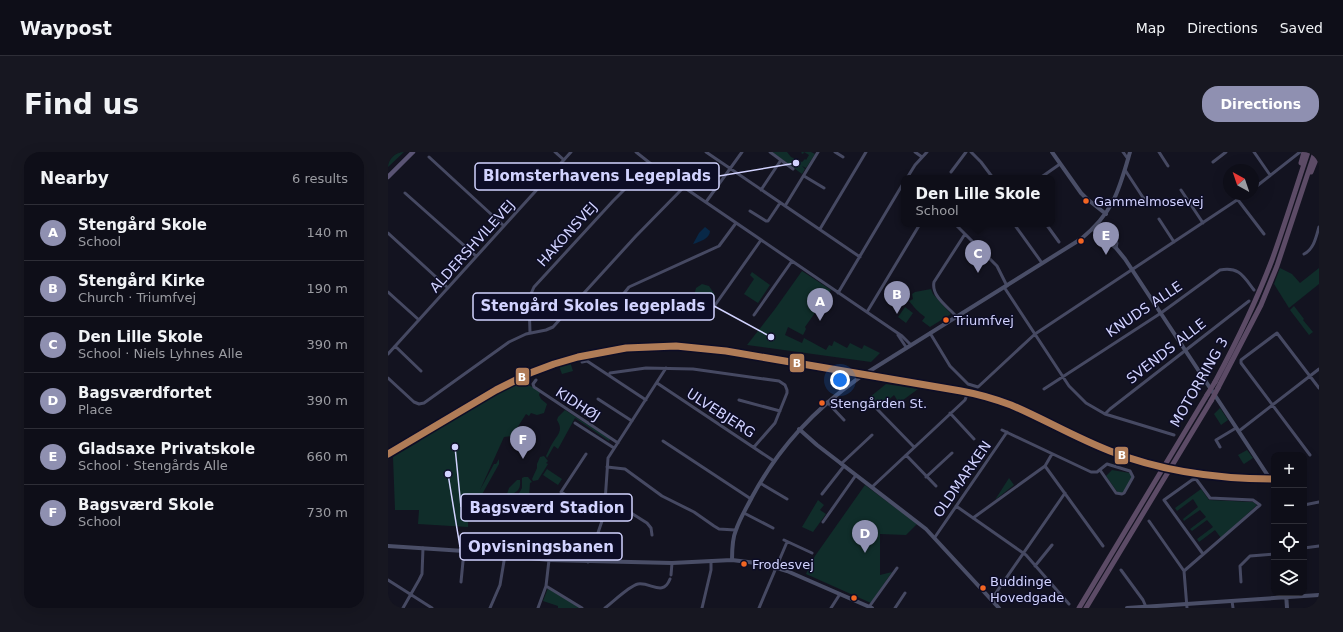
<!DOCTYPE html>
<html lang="en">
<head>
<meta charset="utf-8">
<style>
	body { margin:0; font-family:"DejaVu Sans",sans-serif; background:#171721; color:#f1f3f6 }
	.controls { position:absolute; right:12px; bottom:12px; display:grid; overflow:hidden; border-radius:8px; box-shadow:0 4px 16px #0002 }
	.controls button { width:36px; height:36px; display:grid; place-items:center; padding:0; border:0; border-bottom:1px solid #2e2e37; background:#0e0e18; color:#f1f3f6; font:20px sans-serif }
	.compass { position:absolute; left:835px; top:12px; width:36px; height:36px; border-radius:50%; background:#0e0e18; box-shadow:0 4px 16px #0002; rotate:320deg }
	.you { position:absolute; left:452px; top:228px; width:14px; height:14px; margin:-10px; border:3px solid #fff; border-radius:50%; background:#1a73e8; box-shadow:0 0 0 6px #1a73e833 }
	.badge { display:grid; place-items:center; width:26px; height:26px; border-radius:50%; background:#8f90b1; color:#fff; font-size:13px; font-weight:700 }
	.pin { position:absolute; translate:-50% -33px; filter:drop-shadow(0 1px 2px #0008) }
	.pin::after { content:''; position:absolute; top:21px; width:14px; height:12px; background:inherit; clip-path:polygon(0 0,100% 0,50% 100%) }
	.popup { position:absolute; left:513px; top:23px; width:154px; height:52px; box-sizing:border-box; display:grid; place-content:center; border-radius:8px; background:#0e0e18; filter:drop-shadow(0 1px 3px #0005); font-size:13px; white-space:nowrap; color:#9b9ca2 }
	.popup b { font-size:15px; color:#f1f3f6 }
	.popup::after { content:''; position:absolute; left:50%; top:100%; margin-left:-8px; border:8px solid transparent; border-top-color:#0e0e18 }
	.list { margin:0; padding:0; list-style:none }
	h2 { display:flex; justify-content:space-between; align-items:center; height:52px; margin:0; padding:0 16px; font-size:17px }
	h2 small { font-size:13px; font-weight:400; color:#9b9ca2 }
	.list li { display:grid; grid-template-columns:26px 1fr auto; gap:12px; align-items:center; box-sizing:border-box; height:56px; padding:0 16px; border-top:1px solid #2e2e37 }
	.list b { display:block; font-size:15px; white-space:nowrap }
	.list p { margin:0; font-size:13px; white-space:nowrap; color:#9b9ca2 }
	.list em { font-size:13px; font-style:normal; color:#9b9ca2 }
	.icon { flex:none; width:22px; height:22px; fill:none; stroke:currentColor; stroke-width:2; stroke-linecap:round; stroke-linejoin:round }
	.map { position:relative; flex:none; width:931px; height:456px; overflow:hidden; border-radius:16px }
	header { display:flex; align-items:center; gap:24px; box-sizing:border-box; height:56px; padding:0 20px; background:#0e0e18; border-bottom:1px solid #2e2e37 }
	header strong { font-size:19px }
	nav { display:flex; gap:22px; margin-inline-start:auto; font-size:14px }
	.intro { display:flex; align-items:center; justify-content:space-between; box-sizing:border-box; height:96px; padding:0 24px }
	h1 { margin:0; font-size:28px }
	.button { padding:10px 18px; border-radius:16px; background:#8f90b1; color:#fff; font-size:14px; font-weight:700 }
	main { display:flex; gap:24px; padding:0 24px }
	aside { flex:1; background:#0e0e18; border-radius:16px; box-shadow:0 4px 16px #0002 }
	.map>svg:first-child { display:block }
	.green { fill:#102d2a }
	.water { fill:#082847 }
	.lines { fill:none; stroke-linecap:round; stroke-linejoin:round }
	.street { stroke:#464962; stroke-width:3 }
	.secondary { stroke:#4a4e67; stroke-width:4 }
	.primary { stroke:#5a5474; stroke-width:4.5 }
	.highway { stroke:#5c4b66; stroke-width:5 }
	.highway-bridge { stroke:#5c4b66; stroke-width:5 }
	.rail-1-casing { stroke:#0d0d26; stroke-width:10 }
	.rail-1 { stroke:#b07c57; stroke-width:7 }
	.bus-dot { fill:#f26522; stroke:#0d0d26; stroke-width:1.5 }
	.labels { text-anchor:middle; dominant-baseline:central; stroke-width:3; stroke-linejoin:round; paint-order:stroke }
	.bus-label { font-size:13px; fill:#d2d3ff; stroke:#0d0d26; text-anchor:start }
	.street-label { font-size:14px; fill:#d2d3ff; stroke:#0d0d26 }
	.leader { fill:none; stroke:#d2d3ff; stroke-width:1.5 }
	.callout-dot { fill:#d2d3ff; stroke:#0d0d26; stroke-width:1.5 }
	.callout { fill:#0d0d26; stroke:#d2d3ff; stroke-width:1.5 }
	.callout-label { font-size:15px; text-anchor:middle; font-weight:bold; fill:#d2d3ff }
	.line-badge { stroke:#0d0d26; stroke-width:1.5 }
	.badge-label { font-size:11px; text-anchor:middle; font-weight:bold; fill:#fff }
</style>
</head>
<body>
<header>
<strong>Waypost</strong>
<nav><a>Map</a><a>Directions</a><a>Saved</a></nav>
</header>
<div class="intro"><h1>Find us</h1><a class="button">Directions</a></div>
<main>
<aside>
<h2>Nearby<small>6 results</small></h2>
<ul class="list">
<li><span class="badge">A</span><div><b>Stengård Skole</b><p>School</p></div><em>140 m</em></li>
<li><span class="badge">B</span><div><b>Stengård Kirke</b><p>Church · Triumfvej</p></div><em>190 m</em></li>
<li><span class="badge">C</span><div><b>Den Lille Skole</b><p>School · Niels Lyhnes Alle</p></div><em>390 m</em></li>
<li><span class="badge">D</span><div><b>Bagsværdfortet</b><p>Place</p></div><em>390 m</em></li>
<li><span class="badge">E</span><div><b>Gladsaxe Privatskole</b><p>School · Stengårds Alle</p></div><em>660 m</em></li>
<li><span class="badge">F</span><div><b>Bagsværd Skole</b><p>School</p></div><em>730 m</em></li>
</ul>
</aside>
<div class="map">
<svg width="931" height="456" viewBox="0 0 931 456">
	<rect width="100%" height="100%" fill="#131320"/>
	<path class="green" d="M0 0H16L0 15Z
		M384 0H399L403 5 414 10 417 7 418 8 421 3 416 0 415 2 413 1 414 0H423L427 2 418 16 414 14 417 17 414 22Z
		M892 116 904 122 912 131 931 116V132L901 156 886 132Z
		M414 119 443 138 417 175 418 177 415 183 400 175 397 183 414 191 416 186 438 198 441 193 444 194 446 189 459 196 462 191 474 197 476 193 492 201 483 210 359 193 387 157Z
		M364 120 382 133 370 151 356 142 366 127 362 123Z
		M314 132 321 134 327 143 320 150 306 144 308 136Z
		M543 137 545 142 563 162 542 175 534 169 537 165C530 160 526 155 521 149L525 147 524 142 527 140Z
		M906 154 916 167 915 168 925 180 921 183 902 158Z
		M517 155 525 161 518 171 510 165Z
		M182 210 185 219 174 222 171 214Z
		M133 228 152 240 151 243 153 247 159 252 156 261 149 263 143 261 141 264 138 262 124 284 116 285 92 338 106 312H108L111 307V312L92 346 89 347V344L80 361V375L30 372 31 358H7L5 305 32 289 31 286 100 245Z
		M498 232 530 237 511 251 506 243 492 256 482 245Z
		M832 256 840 268 833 273 826 262Z
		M177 258 222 287 221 289 187 266 170 297 166 294 159 306 158 304C160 300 162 295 164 292 169 283 176 279 169 268L170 265Z
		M859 298 865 306 856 312 855 311 850 303Z
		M156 304 160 309 158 311 160 312 150 328 145 329 144 327 149 316V312L152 305Z
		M159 317 174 327 170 333 155 323Z
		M724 318 742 321 744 325 739 336 734 341H730L718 324Z
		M136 325H140L144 330 142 331 141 344 137 347 130 343 134 336V326Z
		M621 326 626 333 607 348Z
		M129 328H132C133 338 129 341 120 343L119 342 121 336Z
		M477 333 529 372 518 383 492 382V423L504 420 483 451 418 422 427 404Z
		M813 337 821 348 865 350 869 353 833 386 827 378 811 390 809 387 825 375 819 368 804 379 802 377 818 365 812 358 796 369 795 367 810 355 805 347 789 359 787 356Z
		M430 348 436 353 432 358 438 362 425 380 414 375Z
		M160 436 193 456H170V454L155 449Z"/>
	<path class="water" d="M317 75 322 79C322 86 312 90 305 92L311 81Z"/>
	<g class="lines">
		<path class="street" d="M167 0 176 8
			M248 0 272 19 514 184 523 193
			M318 0 472 105
			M382 0 405 17
			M447 0 455 5
			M527 0 534 5
			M583 0 593 10 605 26
			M735 0 740 7
			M771 0 780 14
			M866 0 882 23
			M41 5 116 74
			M825 10 838 0
			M737 18 756 47 759 45
			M563 20 578 0
			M416 24 436 36
			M519 26 527 13 539 0
			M652 26 672 12
			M865 37 912 0
			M373 38 393 8
			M793 38 815 71
			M17 41 88 104
			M850 48 876 82
			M318 50 354 0
			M397 54 430 0
			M362 59 378 69H380L392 51
			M771 67 786 90
			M348 71 331 94 241 135 233 145 256 161 321 159 325 156 373 88
			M567 72 609 114 619 134
			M626 72 654 111
			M658 72 671 90
			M717 74 729 91 728 96
			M432 77 478 0
			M0 81 60 136
			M916 102C926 97 928 85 931 75
			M616 135 681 234 698 251 717 262 786 283
			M0 140 31 168
			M450 141 516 30
			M479 160 532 72
			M366 163 404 109
			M568 164C560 155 543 144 546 130L577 82
			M142 181 141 148 142 144 146 135 225 49 262 12
			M542 181 562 214 580 232 590 235 647 182 858 42
			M510 183 518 195
			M7 194 33 219
			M0 202 183 0
			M194 210 199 209 258 248
			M222 221 258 216 305 217 391 229 397 233 399 238V241L387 271 366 295
			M0 226 26 250 31 252 36 251 121 190 138 182 158 178 165 175 248 84 296 35
			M148 228 145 232 146 235 230 291
			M269 231 386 309
			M656 237 773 161 832 118C851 114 856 125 866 138
			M210 247 244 269
			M351 248 392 259
			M439 250 456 268
			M489 257 526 295
			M562 261 586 287
			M717 262 722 257 861 149
			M187 271 226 296
			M614 278 703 320H709L719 312 742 319 745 325 736 341 734 342 728 341 712 318
			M851 279 931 217
			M275 289 363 347
			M832 295 828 288 848 276
			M198 302 173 340 196 354 216 356
			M518 303 548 334
			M922 303 853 211V208L889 181 931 236
			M453 312 484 283
			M657 314 715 394
			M219 315 237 317 274 344 306 360 326 374 331 377 347 378
			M538 325 564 301
			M372 331 399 347
			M484 335 577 248 579 243
			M434 342 456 314
			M217 350 228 352 232 354 259 371 263 376 264 383
			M916 353 931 350
			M568 354 638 403 681 452
			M356 361 385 376
			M585 366 657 314 664 302
			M761 369 796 419 799 456
			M435 370 468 323
			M547 385 619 280
			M396 388 424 401
			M916 396 931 394
			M200 410 214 369 217 350 220 306 278 216
			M647 414 664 393
			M733 418 755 448 758 455
			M796 419 872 353 865 348 822 346 808 327 804 328 776 348 815 402
			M283 423 284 411
			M0 428 44 456
			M73 430 76 399
			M853 430 852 414 862 404 886 402
			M158 434 194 456
			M603 448 677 341
			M844 449 845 456
			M481 455 509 416
			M15 456 31 428 34 422 35 396
			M102 456 112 433 117 403
			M150 456 158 434 161 408
			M217 456C225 450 241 434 250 432 263 430 275 445 282 427
			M314 456 323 418V409
			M371 456 399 390
			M443 456 452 442
			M507 456 517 441"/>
		<path class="secondary" d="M664 0 693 41 699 47 718 62
			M705 77 728 96 737 107 886 333
			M411 277 429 293 538 377 611 456
			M0 394 76 399 161 408 284 411 344 408 376 412 399 419 484 456
			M344 408C344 398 344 387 348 378 352 366 359 355 364 345 391 295 426 258 472 225L693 87C726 60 731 38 742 0
			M898 441 899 456
			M739 456 931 443"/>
		<path class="primary" d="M0 25 25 0"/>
		<path class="highway" d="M913 11 916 0
			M923 20 931 0
			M827 230C848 191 868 150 884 108 897 72 908 36 920 0
			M830 236 873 153 889 114 927 0
			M691 456 819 243
			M698 456 823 249"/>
		<path class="highway-bridge" d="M819 243 827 230
			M823 249 830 236"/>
		<defs>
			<path id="rail-1" d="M0 302 108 238 142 221 166 212 190 205 238 196 288 194 338 199 573 239C590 242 607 247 623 253 656 267 688 286 722 299 775 320 830 327 886 327"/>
		</defs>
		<use href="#rail-1" class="rail-1-casing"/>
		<use href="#rail-1" class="rail-1"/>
	</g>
	<g class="bus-dot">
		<circle cx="698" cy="49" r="3.5"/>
		<circle cx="693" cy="89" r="3.5"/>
		<circle cx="558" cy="168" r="3.5"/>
		<circle cx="434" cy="251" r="3.5"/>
		<circle cx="356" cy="412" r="3.5"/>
		<circle cx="595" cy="436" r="3.5"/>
		<circle cx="466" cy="446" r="3.5"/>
	</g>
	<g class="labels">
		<g class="bus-label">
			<text x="706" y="49">Gammelmosevej</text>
			<text x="566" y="168">Triumfvej</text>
			<text x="442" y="251">Stengården St.</text>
			<text x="364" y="412">Frodesvej</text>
			<text x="602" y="429">Buddinge<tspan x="602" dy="16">Hovedgade</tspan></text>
		</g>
		<g class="street-label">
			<text transform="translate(179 82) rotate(-48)">HAKONSVEJ</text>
			<text transform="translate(84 94) rotate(-48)">ALDERSHVILEVEJ</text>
			<text transform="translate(756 157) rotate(-34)">KNUDS ALLE</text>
			<text transform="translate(778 199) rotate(-38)">SVENDS ALLE</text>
			<text transform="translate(811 230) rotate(-60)">MOTORRING 3</text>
			<text transform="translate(190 252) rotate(33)">KIDHØJ</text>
			<text transform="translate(333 261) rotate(33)">ULVEBJERG</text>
			<text transform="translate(574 327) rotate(-55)">OLDMARKEN</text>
		</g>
	</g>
	<path class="leader" d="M408 11L331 24M383 185L326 154M67 295L73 355M60 322L72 395"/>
	<g class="callout-dot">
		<circle cx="408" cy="11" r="4"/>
		<circle cx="383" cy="185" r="4"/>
		<circle cx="67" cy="295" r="4"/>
		<circle cx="60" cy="322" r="4"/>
	</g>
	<g class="callout">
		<rect x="87" y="11" width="244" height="27" rx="4"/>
		<rect x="85" y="141" width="241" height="27" rx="4"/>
		<rect x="73" y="342" width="171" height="27" rx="4"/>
		<rect x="72" y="381" width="162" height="27" rx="4"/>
	</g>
	<g class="callout-label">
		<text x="209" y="29">Blomsterhavens Legeplads</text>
		<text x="205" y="159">Stengård Skoles legeplads</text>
		<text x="159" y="361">Bagsværd Stadion</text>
		<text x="153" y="400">Opvisningsbanen</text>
	</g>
	<g class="line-badge">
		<rect x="401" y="201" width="16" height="20" rx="4" fill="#b07c57"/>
		<rect x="127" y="215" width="15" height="19" rx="4" fill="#b07c57"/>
		<rect x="726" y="294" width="15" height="19" rx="4" fill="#b07c57"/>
	</g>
	<g class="badge-label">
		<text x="409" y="215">B</text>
		<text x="134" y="229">B</text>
		<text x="734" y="307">B</text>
	</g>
</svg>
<div class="controls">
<button>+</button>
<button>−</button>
<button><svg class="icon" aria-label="locate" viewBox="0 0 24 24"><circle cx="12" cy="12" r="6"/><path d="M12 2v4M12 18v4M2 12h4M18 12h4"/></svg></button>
<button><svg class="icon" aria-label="layers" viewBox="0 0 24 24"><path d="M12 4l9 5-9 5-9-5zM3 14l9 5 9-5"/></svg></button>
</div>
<svg class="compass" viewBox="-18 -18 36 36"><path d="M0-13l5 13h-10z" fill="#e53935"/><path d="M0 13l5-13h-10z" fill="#9b9ca2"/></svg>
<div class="you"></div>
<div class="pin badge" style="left:432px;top:169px">A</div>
<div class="pin badge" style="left:509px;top:162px">B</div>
<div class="pin badge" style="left:590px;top:121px">C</div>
<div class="popup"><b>Den Lille Skole</b>School</div>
<div class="pin badge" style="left:477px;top:401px">D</div>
<div class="pin badge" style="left:718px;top:103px">E</div>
<div class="pin badge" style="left:135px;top:307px">F</div>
</div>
</main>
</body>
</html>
